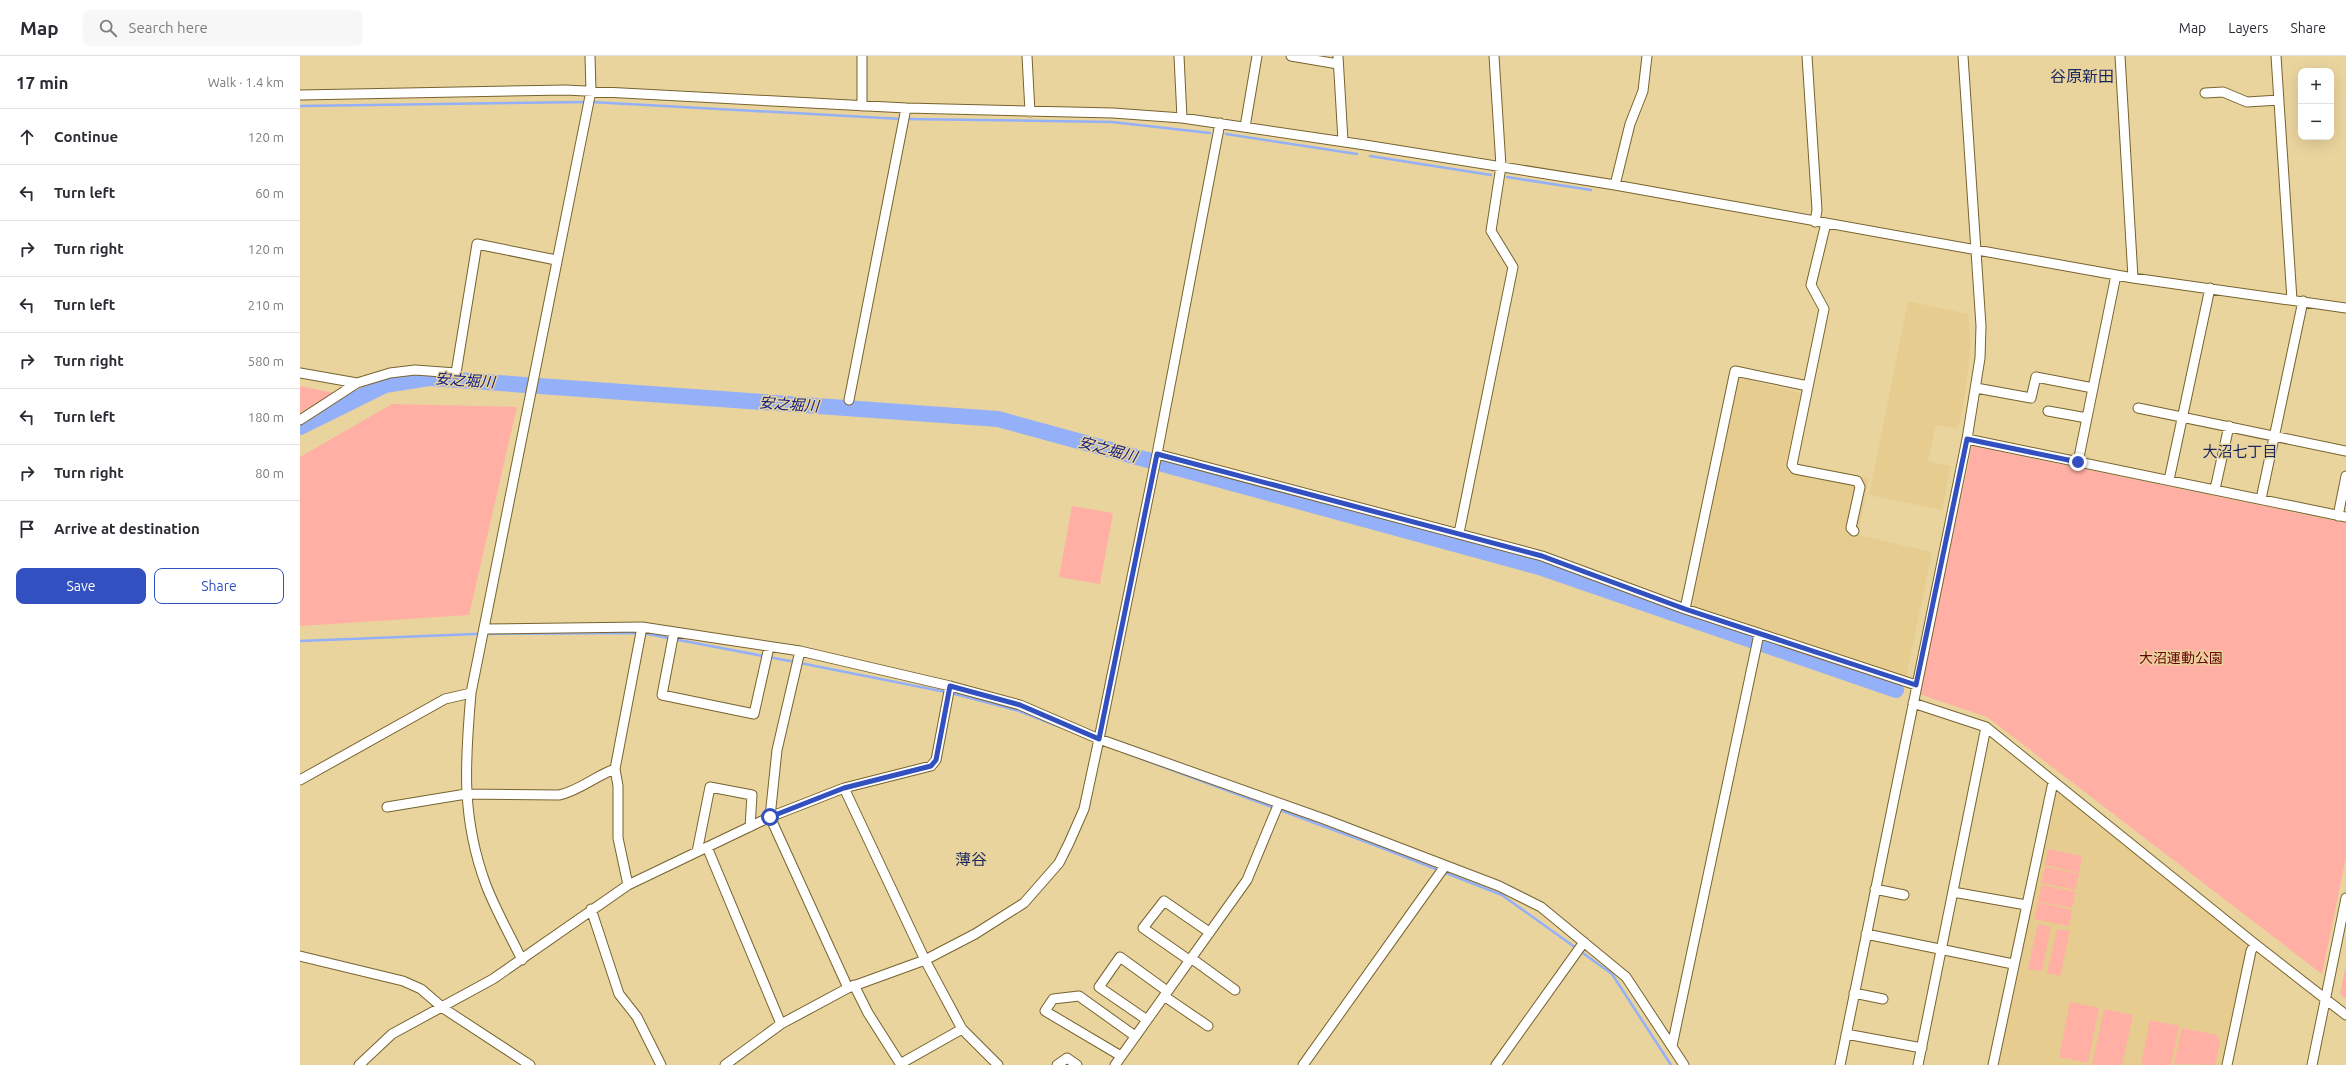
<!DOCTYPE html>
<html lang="en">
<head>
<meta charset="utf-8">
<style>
	body { margin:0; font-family:Ubuntu,"Noto Sans JP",sans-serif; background:#f7f7f7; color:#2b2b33 }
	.controls { position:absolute; right:12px; top:12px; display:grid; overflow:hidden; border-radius:8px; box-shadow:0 4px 16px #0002 }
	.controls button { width:36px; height:36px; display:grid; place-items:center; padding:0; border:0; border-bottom:1px solid #e1e1e2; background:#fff; color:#2b2b33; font:20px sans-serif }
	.stop { position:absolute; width:12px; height:12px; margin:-9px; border:3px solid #3350c1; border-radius:50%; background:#fff }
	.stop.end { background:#3350c1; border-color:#fff; box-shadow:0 1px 4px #0008 }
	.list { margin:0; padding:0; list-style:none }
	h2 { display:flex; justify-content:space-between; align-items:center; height:52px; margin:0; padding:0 16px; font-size:17px }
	h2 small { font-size:13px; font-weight:400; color:#7c7c81 }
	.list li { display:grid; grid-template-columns:26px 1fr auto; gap:12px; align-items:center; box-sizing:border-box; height:56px; padding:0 16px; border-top:1px solid #e1e1e2 }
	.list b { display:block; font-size:15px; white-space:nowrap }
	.list em { font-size:13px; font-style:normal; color:#7c7c81 }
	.actions { display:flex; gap:8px; padding:12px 16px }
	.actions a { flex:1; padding:9px 0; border:1px solid #3350c1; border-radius:8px; text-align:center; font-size:14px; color:#3350c1 }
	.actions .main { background:#3350c1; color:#fff }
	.icon { flex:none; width:22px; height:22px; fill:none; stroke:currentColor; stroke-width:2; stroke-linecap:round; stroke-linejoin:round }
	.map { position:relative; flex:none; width:2046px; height:1009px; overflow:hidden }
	header { display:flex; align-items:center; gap:24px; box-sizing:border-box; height:56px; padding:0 20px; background:#fff; border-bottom:1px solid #e1e1e2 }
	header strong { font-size:19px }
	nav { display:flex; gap:22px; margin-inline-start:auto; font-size:14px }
	.search { width:280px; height:36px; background:#f7f7f7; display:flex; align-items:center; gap:10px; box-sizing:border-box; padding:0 14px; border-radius:8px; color:#7c7c81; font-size:15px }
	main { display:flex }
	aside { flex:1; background:#fff }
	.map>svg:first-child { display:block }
	.built { fill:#e6cc8f }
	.green { fill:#ffafa4 }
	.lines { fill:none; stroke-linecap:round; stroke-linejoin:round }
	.stream { stroke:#94b0f8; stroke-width:2.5 }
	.river { stroke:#94b0f8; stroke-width:16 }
	.minor-casing { stroke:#77632f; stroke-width:11 }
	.minor { stroke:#fff; stroke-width:9 }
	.route { stroke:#3350c1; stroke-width:5 }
	.labels { text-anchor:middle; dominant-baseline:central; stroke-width:3; stroke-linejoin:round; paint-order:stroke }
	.park-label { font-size:14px; fill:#680104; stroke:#ead49e }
	.water-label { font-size:15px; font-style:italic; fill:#132085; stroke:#ead49e }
	.neighbourhood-label { font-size:15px; fill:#18275e; stroke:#ead49e }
	.quarter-label { font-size:16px; fill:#18275e; stroke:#ead49e }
</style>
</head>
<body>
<header>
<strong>Map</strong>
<div class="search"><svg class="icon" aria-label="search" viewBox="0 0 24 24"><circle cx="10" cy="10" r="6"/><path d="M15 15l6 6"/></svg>Search here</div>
<nav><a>Map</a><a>Layers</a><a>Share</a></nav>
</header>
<main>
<aside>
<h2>17 min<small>Walk · 1.4 km</small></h2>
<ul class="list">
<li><svg class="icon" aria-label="ahead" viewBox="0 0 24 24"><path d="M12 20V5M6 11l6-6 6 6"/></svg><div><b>Continue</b></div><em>120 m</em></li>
<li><svg class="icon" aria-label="left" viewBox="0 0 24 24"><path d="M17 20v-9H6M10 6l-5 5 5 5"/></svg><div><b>Turn left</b></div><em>60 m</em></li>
<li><svg class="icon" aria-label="right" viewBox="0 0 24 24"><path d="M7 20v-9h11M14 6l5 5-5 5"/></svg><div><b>Turn right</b></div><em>120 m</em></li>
<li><svg class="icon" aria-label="left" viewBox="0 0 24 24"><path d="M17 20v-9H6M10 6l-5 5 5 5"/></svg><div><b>Turn left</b></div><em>210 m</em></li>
<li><svg class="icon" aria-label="right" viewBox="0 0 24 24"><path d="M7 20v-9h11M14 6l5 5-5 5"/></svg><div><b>Turn right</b></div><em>580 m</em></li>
<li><svg class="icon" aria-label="left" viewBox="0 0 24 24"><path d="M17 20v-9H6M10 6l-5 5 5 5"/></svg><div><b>Turn left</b></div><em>180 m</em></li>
<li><svg class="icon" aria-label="right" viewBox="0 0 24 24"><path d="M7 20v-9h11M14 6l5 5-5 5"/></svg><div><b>Turn right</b></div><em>80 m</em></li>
<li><svg class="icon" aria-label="arrive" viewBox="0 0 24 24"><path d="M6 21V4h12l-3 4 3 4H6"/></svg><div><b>Arrive at destination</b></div></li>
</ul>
<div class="actions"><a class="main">Save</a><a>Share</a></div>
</aside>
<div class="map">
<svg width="2046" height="1009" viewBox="0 0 2046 1009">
	<rect width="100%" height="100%" fill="#ead49e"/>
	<path class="built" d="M1608 245 1668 258 1671 288 1668 313 1664 347 1658 373 1636 369 1628 405 1651 410 1642 454 1569 439Z
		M1439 322 1501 337 1487 406 1569 422 1558 479 1632 496 1606 622 1394 550 1393 544Z
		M1753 726 1947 889 1922 1009H1696Z"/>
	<path class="green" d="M0 330 34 337 0 357Z
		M92 348 217 351 169 559 0 570V401Z
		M1672 390 2046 467V801L2022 918 1687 661 1619 638Z
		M772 450 813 457 800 528 759 521Z
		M1748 793 1782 800 1779 817 1745 809Z
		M1745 811 1779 818 1775 834 1741 827Z
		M1742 829 1776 836 1772 852 1738 845Z
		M1738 846 1772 854 1769 870 1734 863Z
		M1738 868 1751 871 1742 915 1728 913Z
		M1757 873 1770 875 1760 920 1747 917Z
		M2046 909V943L2040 938Z
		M1770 946 1799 952 1788 1007 1759 1001Z
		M1804 953 1833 959 1822 1009H1792Z
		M1850 964 1879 970 1871 1009H1841Z
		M1882 972 1917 979 1920 986 1915 1009 1874 1008Z"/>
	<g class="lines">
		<path class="stream" d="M291 46 602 63
			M0 50 286 46
			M607 63 812 66 910 77
			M926 78 1057 98
			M1070 100 1191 119
			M1207 121 1291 134
			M0 585 175 578 342 577 495 606
			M500 607 646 636
			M651 637 719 655 760 671
			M826 697 1077 790 1202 839 1276 892
			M1280 895 1312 918 1371 1009"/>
		<path class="river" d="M0 371 85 329 129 322 698 363 1239 511 1596 634"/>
		<defs>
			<path id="minor" d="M562 0V50
				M727 0 730 56
				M879 0 882 62
				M991 0 1038 8
				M1038 0 1043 85
				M1507 0 1517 154 1515 166
				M1820 0 1833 222
				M1976 0 1992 244
				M1905 37 1923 36 1947 46 1979 44
				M0 39 266 34 606 52 813 57 882 62 1065 89 1315 129 1833 222 2046 252
				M945 71 957 0
				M1315 129 1330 68 1343 35 1347 0
				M1526 167 1511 229 1524 253 1492 409 1495 413 1557 425 1560 431 1551 472 1554 475
				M0 317 57 327
				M1676 332 1731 342 1736 321 1793 332
				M549 344 606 52
				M1838 352 2046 395
				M1748 355 1787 362
				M0 364 57 327 90 317 115 314 156 317 177 188 256 204
				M1667 383 2046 461
				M857 398 1242 500 1385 553 1616 629
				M1778 406 1816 219
				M1869 424 1910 232
				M1915 433 1929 370
				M1961 443 2003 245
				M2038 460 2046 420
				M1159 477 1213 211 1191 175 1201 110 1194 0
				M1385 553 1435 315 1508 330
				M185 573 342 571 500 595 650 630 720 649 799 683 1024 763 1199 830 1241 851 1326 921 1384 1009
				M374 576 362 639 454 658 469 591
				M500 595 477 694 470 761 548 932
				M1613 647 1686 671 1955 888 2046 959
				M0 724 145 643 171 637
				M544 732 625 904 662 973 698 1009
				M87 751 166 738 259 739C279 735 295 720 315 713
				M407 791 481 968
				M397 796 410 731 452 739 450 771
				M328 829 318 782V730L315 713 342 571
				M1575 833 1604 839
				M1653 836 1726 849
				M291 853 319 938 337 961 361 1009
				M1566 878 1713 908
				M0 900 103 925 121 933 143 952 230 1009
				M891 902 935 934
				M222 904C210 879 196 855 186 829 161 762 165 706 171 637L291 35 290 0
				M889 904 843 872 864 845 909 876
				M554 929 568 957 601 1009
				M1554 937 1583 943
				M864 940 908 970
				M847 964 799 931 820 901 867 935
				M1546 978 1622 992
				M1372 990 1459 578
				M821 1000 745 955 753 943 779 940 835 980
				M600 1008 662 973
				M59 1009 92 978 193 923 328 829 470 761 544 732 631 710 636 704 650 630
				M425 1009 481 968 548 932 625 904 675 878 724 847 759 807 769 787 784 753 799 683 857 398 920 67
				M757 1009 767 1002 777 1009
				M815 1009 947 824 979 747
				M1003 1009 1145 810
				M1196 1009 1284 886
				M1540 1009 1667 383 1680 302 1681 270 1663 0
				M1618 1009 1686 671
				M1693 1009 1753 726
				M1927 1009 1951 895 1955 888
				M2012 1009 2046 842"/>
		</defs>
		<use href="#minor" class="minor-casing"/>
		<use href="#minor" class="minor"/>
	</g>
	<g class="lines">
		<path class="route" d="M470 761 544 732 631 710 636 704 650 630 720 649 799 683 857 398 1242 500 1385 553 1616 629 1667 383 1778 406"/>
	</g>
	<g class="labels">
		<g class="park-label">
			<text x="1881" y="602">大沼運動公園</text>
		</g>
		<g class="water-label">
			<text transform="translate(165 324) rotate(4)">安之堀川</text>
			<text transform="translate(489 348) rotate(4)">安之堀川</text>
			<text transform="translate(808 393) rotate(15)">安之堀川</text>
		</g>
		<g class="neighbourhood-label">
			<text x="1940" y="395">大沼七丁目</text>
		</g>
		<g class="quarter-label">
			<text x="1782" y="20">谷原新田</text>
			<text x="671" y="803">薄谷</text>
		</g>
	</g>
</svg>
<div class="controls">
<button>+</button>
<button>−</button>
</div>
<div class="stop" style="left:470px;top:761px"></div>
<div class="stop end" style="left:1778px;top:406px"></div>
</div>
</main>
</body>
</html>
